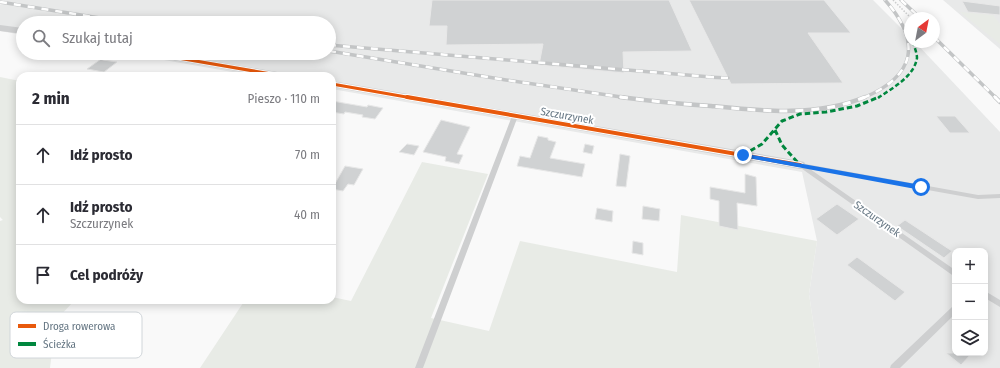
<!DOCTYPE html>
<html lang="pl">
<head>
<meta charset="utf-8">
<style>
	body { margin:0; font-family:"Fira Sans Condensed",sans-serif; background:#f7f7f7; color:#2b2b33 }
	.controls { position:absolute; right:12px; bottom:12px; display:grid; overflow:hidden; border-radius:8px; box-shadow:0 2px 10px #0003 }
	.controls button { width:36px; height:36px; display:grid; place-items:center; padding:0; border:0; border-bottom:1px solid #e1e1e2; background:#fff; color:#2b2b33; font:20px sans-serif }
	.compass { position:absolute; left:904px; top:12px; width:36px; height:36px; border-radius:50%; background:#fff; box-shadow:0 2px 10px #0003; rotate:32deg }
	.stop { position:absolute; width:12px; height:12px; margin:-9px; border:3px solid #1a73e8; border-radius:50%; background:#fff }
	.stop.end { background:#1a73e8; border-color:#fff; box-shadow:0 1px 4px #0008 }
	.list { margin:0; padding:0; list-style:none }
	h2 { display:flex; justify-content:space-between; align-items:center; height:52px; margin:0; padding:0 16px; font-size:17px }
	h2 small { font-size:13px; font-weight:400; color:#7c7c81 }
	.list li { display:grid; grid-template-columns:26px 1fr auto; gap:12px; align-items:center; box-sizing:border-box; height:60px; padding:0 16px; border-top:1px solid #e1e1e2 }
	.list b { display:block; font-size:15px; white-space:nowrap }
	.list p { margin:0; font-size:13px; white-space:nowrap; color:#7c7c81 }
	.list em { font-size:13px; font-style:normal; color:#7c7c81 }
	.icon { flex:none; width:22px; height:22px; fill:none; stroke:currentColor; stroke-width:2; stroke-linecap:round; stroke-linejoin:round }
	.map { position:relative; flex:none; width:1000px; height:368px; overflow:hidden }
	.search { position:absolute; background:#fff; box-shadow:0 2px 10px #0003; left:16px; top:16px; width:320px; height:44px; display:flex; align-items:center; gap:10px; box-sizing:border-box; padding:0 14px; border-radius:22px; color:#7c7c81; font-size:15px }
	.panel { position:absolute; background:#fff; box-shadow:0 2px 10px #0003; left:16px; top:72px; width:320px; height:232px; border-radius:12px }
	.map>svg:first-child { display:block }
	.built { fill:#e8e9e9; fill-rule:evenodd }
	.green { fill:#e8ebe6 }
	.building { fill:#d0d2d3; stroke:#e8e8e8 }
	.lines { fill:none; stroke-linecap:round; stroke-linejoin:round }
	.path { stroke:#cbcccd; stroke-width:1.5; stroke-dasharray:1.5 1.5; stroke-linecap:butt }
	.lane { fill:#cecfd0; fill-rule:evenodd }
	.street { fill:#cecfd0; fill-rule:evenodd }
	.rail-far1-casing { stroke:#c3c5c6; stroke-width:3.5 }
	.rail-casing { stroke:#c3c5c6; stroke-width:4.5 }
	.rail-far1 { stroke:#fff; stroke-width:2.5; stroke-dasharray:7; stroke-linecap:butt }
	.rail { stroke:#fff; stroke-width:3; stroke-dasharray:8; stroke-linecap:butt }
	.quiet-far1 { stroke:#00873e; stroke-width:2.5; stroke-dasharray:4.5 2.5; stroke-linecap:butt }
	.quiet { stroke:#00873e; stroke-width:3; stroke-dasharray:5.5 3; stroke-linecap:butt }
	.cycleway-far1-casing { stroke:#fff; stroke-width:5 }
	.cycleway-casing { stroke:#fff; stroke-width:6 }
	.cycleway-far1 { stroke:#e8590c; stroke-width:3 }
	.cycleway { stroke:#e8590c; stroke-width:4 }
	.route { fill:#1a73e8 }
	.labels { text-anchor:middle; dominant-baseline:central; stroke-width:4; stroke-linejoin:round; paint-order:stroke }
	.street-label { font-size:11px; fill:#657683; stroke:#fff }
	.key { fill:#fff; stroke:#d1d6da; stroke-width:1 }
	.key-label { font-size:11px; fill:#657683 }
</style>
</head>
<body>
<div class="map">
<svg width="1000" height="368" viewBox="0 0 1000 368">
	<rect width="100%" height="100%" fill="#f9f9f9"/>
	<path class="built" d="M4 0H873L910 37V42H915L1000 132V368H820L809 294 817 241 802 172 332 89V76H255L124 53H329V23H23V35L0 31V5ZM955 251H985V353H955Z
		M943 0H1000V49Z"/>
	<path class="green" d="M960 12 993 15 1000 24V44Z
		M0 77 20 81V300H75L56 320 50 368H0V221L3 220 0 217Z
		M422 162 488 174 431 318 489 331 520 241 677 272 681 215 817 241 809 294 820 368H200L245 300H332V297L351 301Z"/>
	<path class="building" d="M432 0H669L692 51 623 52 624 73 539 65 543 44 446 45 447 26H429Z
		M689 0H824L851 33H808L843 83 731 84Z
		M962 1 1000 6V15L968 12Z
		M101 59 103 60 117 62 104 72 87 69Z
		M332 101 367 107 368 105 383 108 375 119 362 117 363 115 345 112 344 114 332 112Z
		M936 116H955L970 133H950Z
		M441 120 470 127 457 154 463 155 459 164 445 161 446 157 423 152Z
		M538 136 548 138V140L556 142 550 158 585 164 582 177 517 166 520 156 530 158Z
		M407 144 419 146 414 155 399 152Z
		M585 144 594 146 592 154 583 152Z
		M620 154 630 156 626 187 616 186Z
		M345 166 363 169 354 185 348 184 343 191 332 189Z
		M745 174 756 177 757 206 737 203 738 230 719 226V201L710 199V187L745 193Z
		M837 204 859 219 837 235 816 219Z
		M643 206 660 209 659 221 642 219Z
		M597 208 613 211 612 222 595 219Z
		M905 220 952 251 944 258 897 226Z
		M633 241 643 243V255L632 253Z
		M857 257 905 292 895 301 847 265Z
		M946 353H972L961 365Z"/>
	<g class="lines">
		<path class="path" d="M893 0 911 18"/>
		<path class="lane" d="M515 114 518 116 423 368H415L512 116Z
			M800 163 978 195 1000 194V198L978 199 810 169 955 270V277L798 166 797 165 798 164Z
			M985 291 1000 300V307L985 298Z
			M955 306V314L900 368H890L891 365 952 307Z"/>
		<path class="street" d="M0 25 23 28V34L0 31Z
			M144 53H165L283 73 288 76H266L149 56Z
			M332 81 800 161 804 162 806 165 804 168 800 169 332 87Z"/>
		<defs>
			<path id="rail-far1" d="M901 0 920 18
				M0 2 131 23
				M934 37 996 98
				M329 45 711 77
				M329 51 506 80 628 98
				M707 77 728 78
				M863 98C916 76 922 42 885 0"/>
			<path id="rail" d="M620 97C650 101 681 104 711 106 762 111 817 117 865 97
				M995 97 1000 102"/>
		</defs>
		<use href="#rail-far1" class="rail-far1-casing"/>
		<use href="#rail" class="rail-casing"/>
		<use href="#rail-far1" class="rail-far1"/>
		<use href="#rail" class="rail"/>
		<path class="quiet-far1" d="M910 25V30
			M878 98C892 88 914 77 917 58 917 53 914 46 913 42"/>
		<path class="quiet" d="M775 130 782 145 799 164
			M743 155 762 144 782 121 800 114 826 112 857 106 879 97"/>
		<defs>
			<path id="cycleway-far1" d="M149 53 283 76
				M332 84 412 98"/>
			<path id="cycleway" d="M407 97 800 165"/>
		</defs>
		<use href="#cycleway-far1" class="cycleway-far1-casing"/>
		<use href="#cycleway" class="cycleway-casing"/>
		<use href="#cycleway-far1" class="cycleway-far1"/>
		<use href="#cycleway" class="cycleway"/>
	</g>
	<path class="route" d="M741 153 921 185 925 187 921 190 743 157H741Z"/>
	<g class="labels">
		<g class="street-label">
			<text transform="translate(567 116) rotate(10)">Szczurzynek</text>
			<text transform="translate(877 219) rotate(35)">Szczurzynek</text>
		</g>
	</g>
	<rect x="10" y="312" width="132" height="46" rx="6" class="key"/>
	<rect x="18" y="324" width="18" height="4" fill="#e8590c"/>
	<rect x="18" y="342" width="18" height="4" fill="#00873e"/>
	<g class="key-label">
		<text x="43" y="330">Droga rowerowa</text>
		<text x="43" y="348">Ścieżka</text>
	</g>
</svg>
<div class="controls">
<button>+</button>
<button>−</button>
<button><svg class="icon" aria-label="layers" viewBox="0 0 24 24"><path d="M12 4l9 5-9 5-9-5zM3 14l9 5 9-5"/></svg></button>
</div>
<svg class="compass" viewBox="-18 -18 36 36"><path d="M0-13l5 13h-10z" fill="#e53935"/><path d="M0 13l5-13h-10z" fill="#7c7c81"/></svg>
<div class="stop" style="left:921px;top:187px"></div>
<div class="stop end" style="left:743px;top:155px"></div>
<div class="search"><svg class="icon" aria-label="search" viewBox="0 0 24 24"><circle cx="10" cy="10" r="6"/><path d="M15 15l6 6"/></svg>Szukaj tutaj</div>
<section class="panel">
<h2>2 min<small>Pieszo · 110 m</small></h2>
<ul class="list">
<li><svg class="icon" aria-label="ahead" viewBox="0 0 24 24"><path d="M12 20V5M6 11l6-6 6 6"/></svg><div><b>Idź prosto</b></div><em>70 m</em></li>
<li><svg class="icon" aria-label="ahead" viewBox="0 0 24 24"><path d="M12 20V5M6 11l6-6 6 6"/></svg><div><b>Idź prosto</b><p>Szczurzynek</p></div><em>40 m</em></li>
<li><svg class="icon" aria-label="arrive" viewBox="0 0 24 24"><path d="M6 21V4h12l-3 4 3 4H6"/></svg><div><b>Cel podróży</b></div></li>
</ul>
</section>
</div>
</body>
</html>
